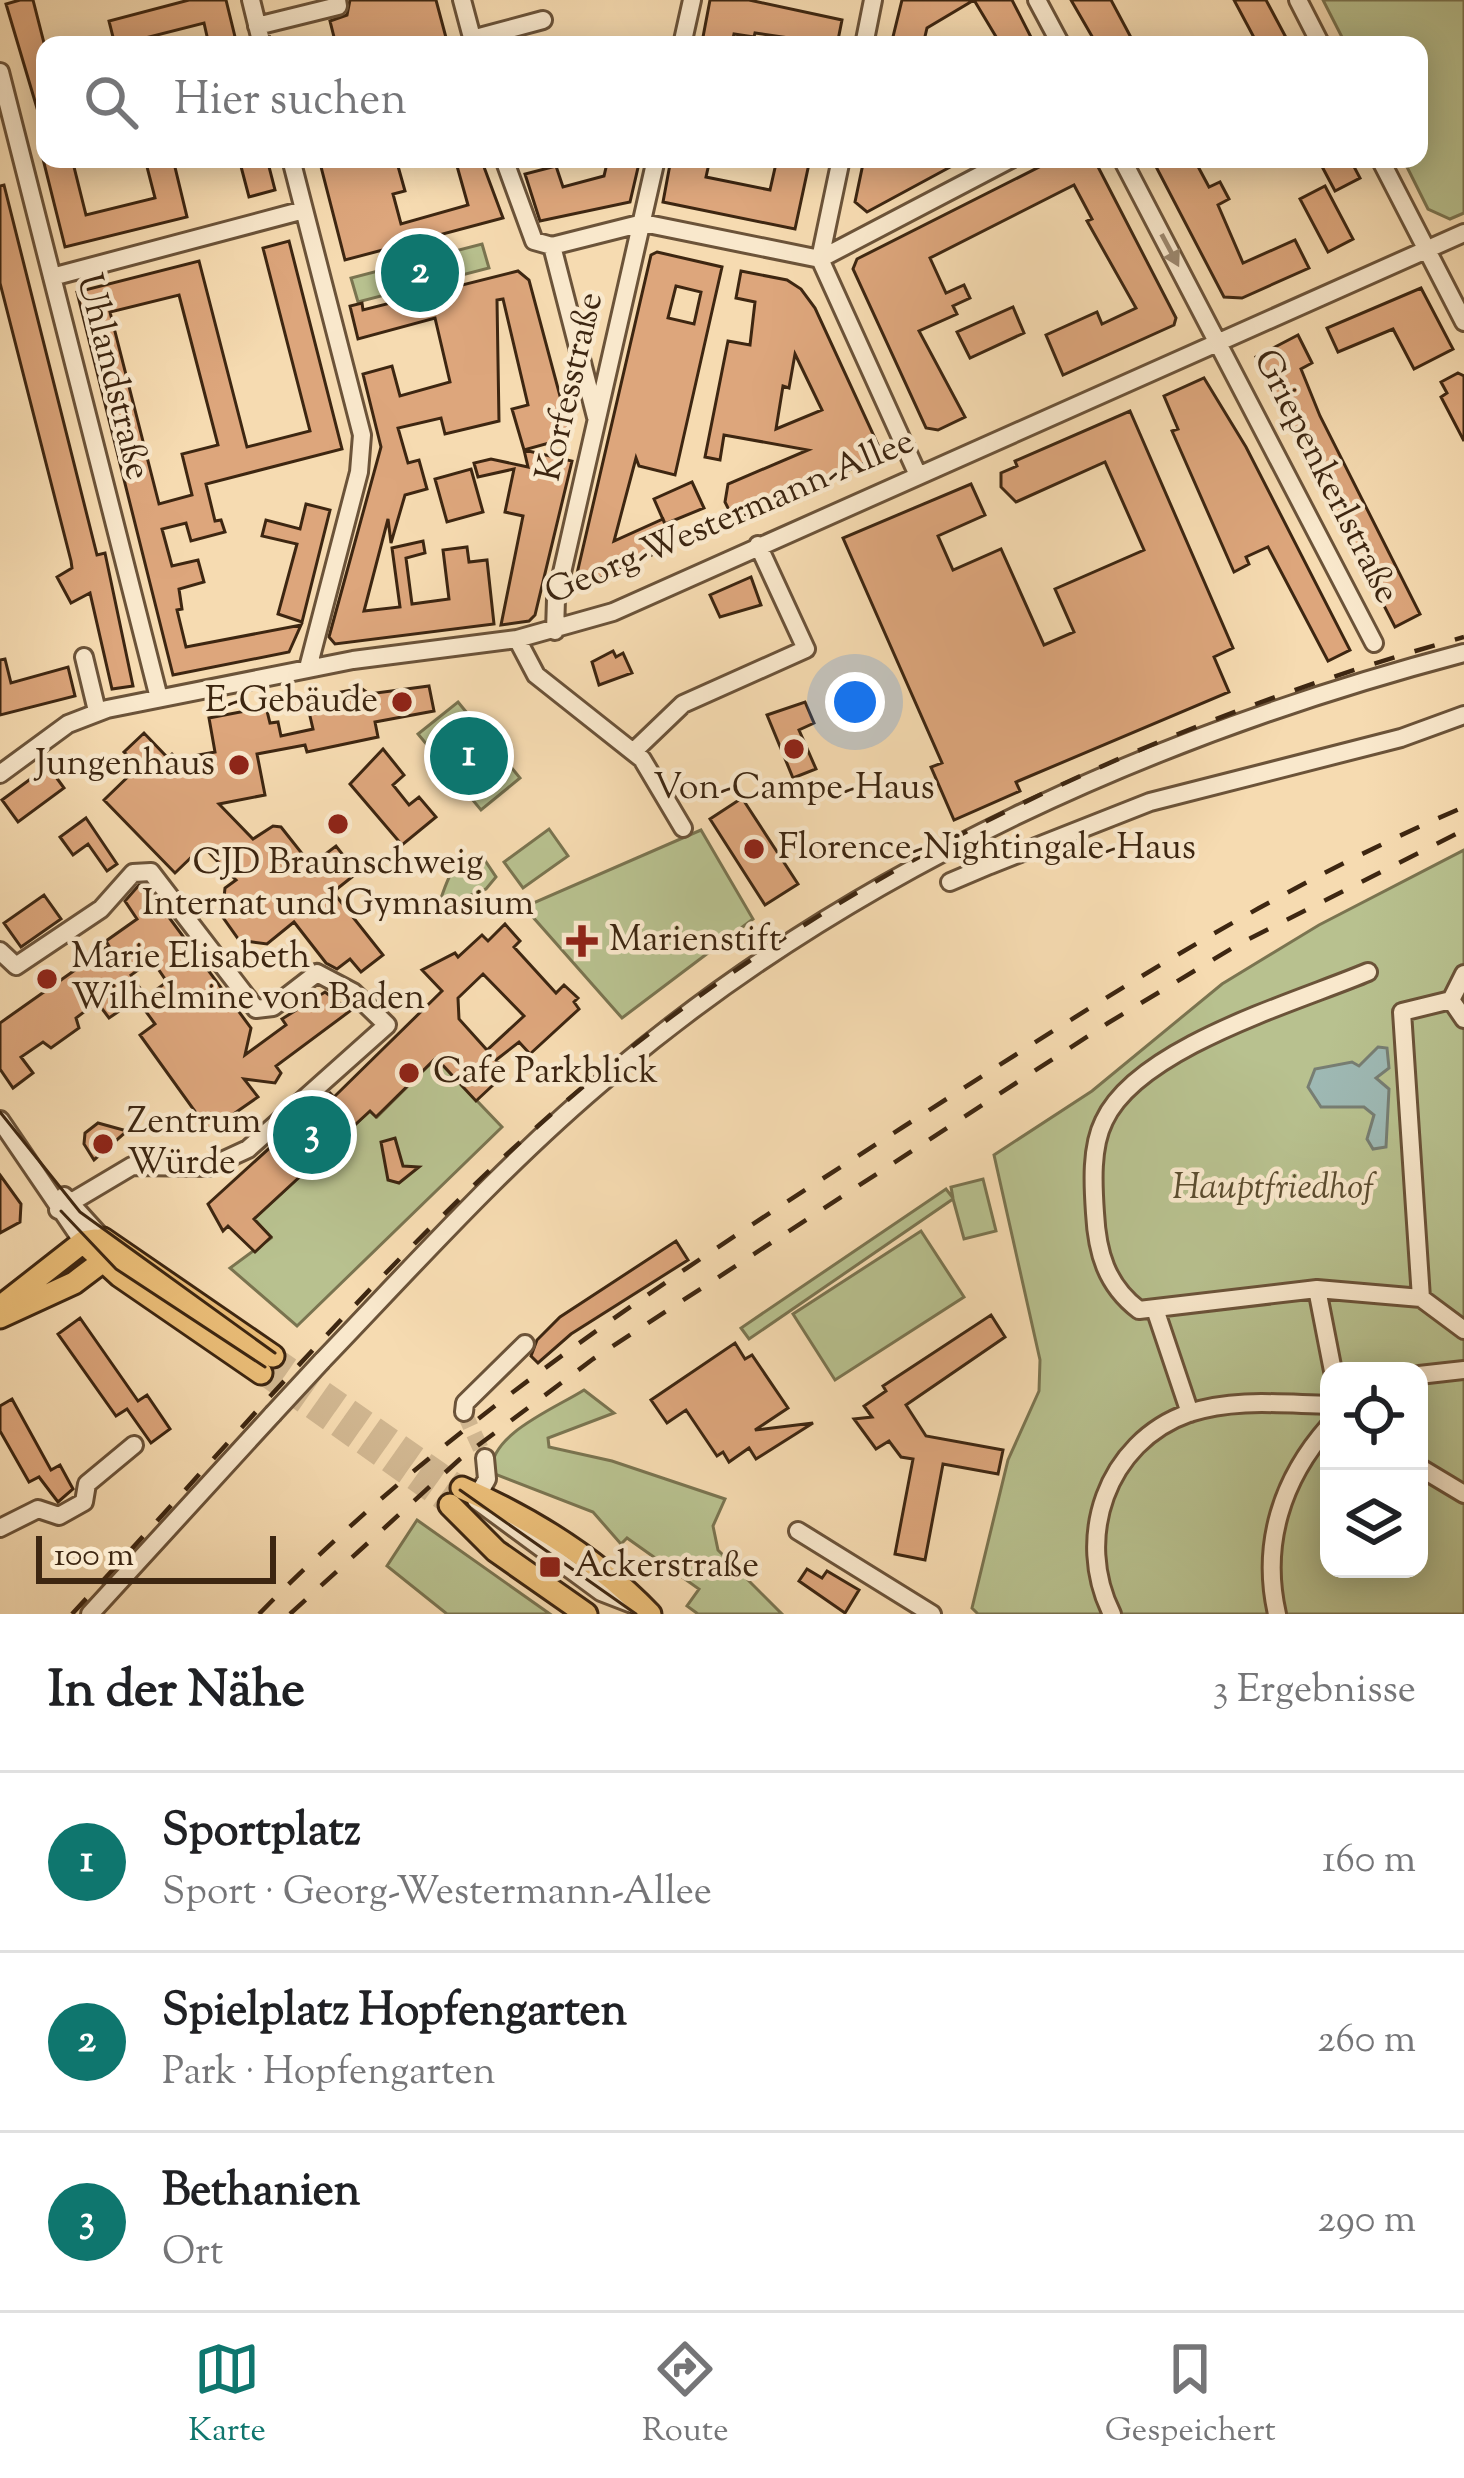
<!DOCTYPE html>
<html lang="de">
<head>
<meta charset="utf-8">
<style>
	body { margin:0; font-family:"Sorts Mill Goudy",serif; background:#f6f6f6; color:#202124 }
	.controls { position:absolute; right:36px; bottom:36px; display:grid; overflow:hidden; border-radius:24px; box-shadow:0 6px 30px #0003 }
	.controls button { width:108px; height:108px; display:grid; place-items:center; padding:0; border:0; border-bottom:3px solid #e0e0e0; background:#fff; color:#202124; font:60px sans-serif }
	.scale { position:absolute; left:36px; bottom:30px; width:240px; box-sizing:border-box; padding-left:12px; border:6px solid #3d2611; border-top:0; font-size:33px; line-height:42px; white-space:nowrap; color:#3d2611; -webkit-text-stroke:9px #f9e8cc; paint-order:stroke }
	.you { position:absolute; left:855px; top:702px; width:42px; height:42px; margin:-30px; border:9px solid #fff; border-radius:50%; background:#1a73e8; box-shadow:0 0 0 18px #1a73e833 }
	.badge { display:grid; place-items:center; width:78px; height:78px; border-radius:50%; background:#0f766e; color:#fff; font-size:39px; font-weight:700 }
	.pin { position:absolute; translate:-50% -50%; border:6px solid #fff; box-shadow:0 3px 12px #0006 }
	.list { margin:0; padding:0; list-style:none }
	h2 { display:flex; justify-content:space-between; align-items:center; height:156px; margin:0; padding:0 48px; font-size:51px }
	h2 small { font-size:39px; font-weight:400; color:#757577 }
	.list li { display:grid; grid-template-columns:78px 1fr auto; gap:36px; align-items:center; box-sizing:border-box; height:180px; padding:0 48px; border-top:3px solid #e0e0e0 }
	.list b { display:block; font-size:45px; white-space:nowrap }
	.list p { margin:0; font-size:39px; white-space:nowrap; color:#757577 }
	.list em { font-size:39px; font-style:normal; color:#757577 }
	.icon { flex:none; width:66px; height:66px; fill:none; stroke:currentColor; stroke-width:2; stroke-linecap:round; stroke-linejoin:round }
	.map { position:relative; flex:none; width:1464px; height:1614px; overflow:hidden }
	.search { position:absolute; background:#fff; box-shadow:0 6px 30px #0003; left:36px; right:36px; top:36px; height:132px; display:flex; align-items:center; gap:30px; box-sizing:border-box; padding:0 42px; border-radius:24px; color:#757577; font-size:45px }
	.sheet { height:696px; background:#fff }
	nav { display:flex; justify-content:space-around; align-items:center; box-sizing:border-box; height:168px; border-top:3px solid #e0e0e0; background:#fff; font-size:33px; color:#757577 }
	nav a { display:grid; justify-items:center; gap:6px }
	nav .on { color:#0f766e }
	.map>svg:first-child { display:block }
	.green { fill:#b8c18f; stroke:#7a7450; stroke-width:3; fill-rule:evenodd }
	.water { fill:#9eb9b4; stroke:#777e73; stroke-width:3 }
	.building { fill:#dda67c; stroke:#3d2611; stroke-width:3; fill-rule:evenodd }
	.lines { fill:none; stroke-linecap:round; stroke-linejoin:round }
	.minor-tunnel { stroke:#d1b791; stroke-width:16; stroke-dasharray:16 8; stroke-linecap:butt }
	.major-tunnel { stroke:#d1b791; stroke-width:21; stroke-dasharray:21 10; stroke-linecap:butt }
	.minor-casing { stroke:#6b5339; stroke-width:22 }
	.major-casing { stroke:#3d2611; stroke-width:27 }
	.minor { stroke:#f9e8cc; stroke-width:16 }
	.major { stroke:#ebbe78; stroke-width:21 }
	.tram { stroke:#3d2611; stroke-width:3 }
	.rail { stroke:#3d2611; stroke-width:4.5; stroke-dasharray:21 21; stroke-linecap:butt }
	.minor-bridge-casing { stroke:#6b5339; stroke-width:22; stroke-linecap:butt }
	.minor-bridge { stroke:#f9e8cc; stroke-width:16 }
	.oneway { fill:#9b876e }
	.poi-dot { fill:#8f2418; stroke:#f9e8cc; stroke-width:4.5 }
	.labels { text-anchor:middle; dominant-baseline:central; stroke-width:9; stroke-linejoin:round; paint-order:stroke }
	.street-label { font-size:36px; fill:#3d2611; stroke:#f9e8cc }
	.poi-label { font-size:36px; fill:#3d2611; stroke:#f9e8cc; text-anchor:start }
	.park-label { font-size:36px; font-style:italic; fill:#5c4d30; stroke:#f9e8cc }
</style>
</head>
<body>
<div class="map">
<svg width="1464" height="1614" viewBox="0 0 1464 1614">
	<rect width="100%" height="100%" fill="#f6dbb1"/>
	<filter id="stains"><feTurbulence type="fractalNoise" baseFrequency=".00167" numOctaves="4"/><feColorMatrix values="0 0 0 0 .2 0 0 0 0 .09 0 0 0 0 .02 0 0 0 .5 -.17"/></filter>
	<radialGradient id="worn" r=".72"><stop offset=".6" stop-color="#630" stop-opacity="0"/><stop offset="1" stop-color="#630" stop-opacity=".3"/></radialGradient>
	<path class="green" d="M1323 0H1464V213L1450 219 1428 209 1403 159H1419V45H1346Z
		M482 244 489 268 358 302 351 278Z
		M458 702 520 778 481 810 418 734Z
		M549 829 568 856 523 888 504 862Z
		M701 830 753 919 622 1018 524 907Z
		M1464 850V1614H978L972 1608 1008 1460 1039 1391 1040 1360 994 1155 1092 1091 1222 984 1319 925ZM1329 1371H1419V1569H1329Z
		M472 855 482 856 496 877 486 889 447 905 440 901C447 882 451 863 472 855Z
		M436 1058 502 1127 297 1326 230 1268 271 1238 254 1219 306 1171 321 1165 317 1160 370 1111 377 1117Z
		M983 1179 996 1231 964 1239 953 1199 749 1339 741 1328 946 1189 953 1198 951 1187Z
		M921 1231 964 1297 835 1380 793 1314Z
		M584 1390 614 1413 548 1438 549 1447 612 1461 725 1499 713 1526 718 1550 782 1614H698L687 1606 699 1589 627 1538 621 1544 593 1512 492 1473C487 1435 556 1408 584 1390Z
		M417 1520 550 1614H447L387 1566Z"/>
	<path class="water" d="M1378 1047 1387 1048 1389 1068 1376 1078 1389 1089 1386 1147 1373 1149 1367 1139 1374 1115 1364 1107H1321L1308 1087 1315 1069 1352 1062 1359 1066Z"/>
	<path class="building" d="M20 0H33L45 47V135L6 4Z
		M189 0H226L237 45H209L204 23 141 39 143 45H115L109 21Z
		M350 0H436L448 45H336L330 21 347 15Z
		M710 0H749L842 20 837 45 755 33 754 37 734 34 732 43 703 37Z
		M902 0H974L927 28 923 45H891Z
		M974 0H1012L1035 45H1001Z
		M1071 0H1111L1135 45H1097Z
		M1234 0H1266L1290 45H1258Z
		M43 159H72L86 215 155 198 145 159H173L187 217 65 247Z
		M239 159H267L275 190 249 197Z
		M319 159H396L405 191 393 194 401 224 468 205 455 159H481L503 218 345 260Z
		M608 159H640L630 202 540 221 525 174 556 166 563 187 604 176Z
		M671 159H710L706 177 770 190 777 159H810L795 229 663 202Z
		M864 159H965L867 212 855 202Z
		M1055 159H1094L1176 318 1174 325 1063 375 1046 335 1097 312 1102 324 1136 308 1087 221 1092 219 1074 185 930 258 946 293 964 285 970 298 953 306 957 314 919 331 965 417 938 430 926 428 853 269 857 259Z
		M1152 159H1194L1209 187 1220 182 1229 199 1218 205 1243 263 1295 240 1309 268 1242 298 1224 297Z
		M1318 159H1350L1360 178 1335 191Z
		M4 185 97 555 105 553 133 686 112 689 90 593 71 603 57 577 72 568 71 561 0 283V186Z
		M1325 186 1353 239 1328 252 1300 199Z
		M289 241 342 449 206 484 215 521 221 520 225 532 191 541 186 523 162 529 172 566 198 560 204 582 179 589 182 609 177 610 186 647 301 625 289 652 173 675 77 292 199 261 247 447 310 431 263 248ZM179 295 218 445 182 454 192 495 159 504 110 312Z
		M657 252 722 267 675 475 639 466 636 458 614 541 663 519 674 545 585 585 576 578 651 255ZM676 286 701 292 694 324 668 318Z
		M518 271 529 280 571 437 524 450 512 409 528 405 503 299 497 300 499 421 445 434 441 418 398 428 408 463 419 460 427 489 405 495 391 543 388 519 364 611 400 607 392 548 423 541 425 553 406 558 412 604 449 599 443 550 467 547 469 562 487 560 494 624 335 644 329 637 381 447 363 374 392 366 400 396 450 382 435 318 358 339 350 306 362 303 363 310Z
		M741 271 787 280 801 289 815 308 879 447 874 459 734 520 725 502 728 484 808 450 724 435 720 460 705 457 728 341 750 345 755 302 736 298ZM795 354 822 410 776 429 783 386 789 388Z
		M1421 288 1453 349 1414 369 1393 329 1338 352 1327 328Z
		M1013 307 1024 333 970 358 957 332Z
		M1298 335 1312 363 1301 369 1320 416 1420 614 1395 627 1256 357Z
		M1458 373 1464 376V441L1441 397 1447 393 1441 382Z
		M1204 378 1246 447 1350 650 1328 661 1268 547 1246 557 1249 564 1234 572 1172 431 1178 429 1164 396Z
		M1130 411 1233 648 1214 657 1229 692 1016 782 1020 791 954 820 931 767 942 763 843 538 971 484 985 515 938 536 953 570 1001 549 1044 645 1074 632 1055 589 1144 550 1105 462 1016 502 1001 487V473L1017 466 1015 461Z
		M524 450 572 461 535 615 529 621 501 625 523 516 505 512 514 469 478 477 474 463 491 459 528 467Z
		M471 469 483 512 447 522 435 479Z
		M692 482 704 508 665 524 654 499Z
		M306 504 330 510 302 622 278 614 297 544 262 536 266 520 300 529Z
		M751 577 761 605 720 617 710 595Z
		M613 651 616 657 623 653 632 673 599 685 592 662Z
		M5 659 11 683 68 667 75 696 0 715V660Z
		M429 686 434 711 375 722 378 737 307 752 305 745 257 754 265 795 219 804 253 839 273 826 281 827 311 865 336 846 357 873 333 892 383 955 361 972 350 959 337 969 326 963 294 922 267 944 239 940 222 916 225 888 236 880 219 863 203 846 175 873 104 800 139 766 124 752 144 733 168 758 172 754 177 759 215 752 209 718 266 707 270 723 278 722 281 736 313 729 306 699 361 688 369 694Z
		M805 702 814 723 799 730 816 769 793 778 767 715Z
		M383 749 404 775 393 785 409 805 419 797 436 817 402 845 350 784Z
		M48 766 64 788 18 822 2 800Z
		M742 798 798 884 765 905 710 819Z
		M86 818 117 864 107 871 88 844 73 855 60 837Z
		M139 885H145L251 1028 245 1055 286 1025 282 1019 325 992 350 1011 276 1066 281 1073 275 1083 244 1079 258 1097 209 1131 140 1035 155 1024 139 1002 167 982 152 960 131 975 144 994 109 1018 97 1002 76 1018 79 1028 51 1048 43 1042 21 1057 33 1073 13 1088 0 1069V1023L109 946 106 941 137 919 125 901Z
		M44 895 61 919 21 947 4 923Z
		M505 924 520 941 514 947 556 993 564 985 578 998 574 1002 579 1009 530 1054 519 1042 496 1060 507 1072 476 1101 436 1058 376 1117 370 1111 317 1160 321 1165 310 1175 306 1171 254 1219 271 1237 255 1252 228 1226 223 1231 208 1204 330 1093 334 1097 442 991 422 970 455 953 458 957 482 935 488 941ZM483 974 524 1016 487 1050 459 1019 458 998Z
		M98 1123 127 1131 94 1160 84 1144 85 1133Z
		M395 1138 403 1166 419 1167 399 1183 388 1180 381 1142Z
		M0 1175 21 1204 20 1222 0 1233Z
		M676 1241 688 1260 571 1334 538 1363 531 1356 537 1340 560 1317Z
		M991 1315 1005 1337 906 1405 926 1436 1003 1450 998 1474 943 1464 925 1560 895 1554 913 1459 901 1457 889 1441 876 1449 854 1419 872 1417 864 1406 886 1391 883 1386Z
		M80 1318 138 1401 147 1395 170 1429 151 1443 127 1409 116 1416 58 1334Z
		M735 1343 745 1359 752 1355 788 1408 755 1430 813 1423 756 1459 749 1448 729 1462 723 1452 717 1456 686 1410 667 1423 651 1400Z
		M12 1399 51 1470 60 1465 73 1489 58 1502 39 1477 29 1482 0 1431V1406Z
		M807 1569 822 1578 827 1571 859 1590 845 1613 799 1581Z"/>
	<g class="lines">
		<path class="minor-tunnel" d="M464 1412 485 1458"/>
		<path class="major-tunnel" d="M273 1356 462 1488
			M261 1373 450 1505"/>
		<defs>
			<path id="minor" d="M251 0 262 45
				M462 0 474 45
				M1037 0 1061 45
				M1298 0 1321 45
				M257 26 338 6 337 0
				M472 39 543 20
				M682 45 692 0
				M864 45 873 0
				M0 72 159 698
				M291 159 362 435 359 472 308 668
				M504 159 534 241 552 246 643 223 820 259
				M841 159 820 259 917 473
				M1122 159 1374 643
				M1380 159 1464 322
				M552 246 596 417
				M820 259 1011 159
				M52 277 304 210
				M555 631 556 599 656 159
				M517 639 536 675 642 759 683 828
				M84 657 97 711
				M634 751 683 704 806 649 758 545
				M0 774 68 724 107 709 353 660 517 639 613 612 1464 233
				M975 839 990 865 1150 802 1401 738 1464 715
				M950 882 990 865
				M0 951 16 966 101 909 133 873 151 872 256 1009 273 1007 317 973 353 992 387 1025 248 1149 209 1167 132 1166 58 1210
				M1368 972C1297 1002 1138 1047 1104 1121 1091 1147 1093 1184 1095 1213 1097 1252 1106 1285 1139 1310L1317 1289 1421 1298
				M1451 1000 1402 1012 1421 1298 1464 1330
				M1451 1000 1464 974
				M1451 1000 1464 1019
				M0 1120 83 1242
				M64 1196 103 1239
				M1317 1289 1333 1371
				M1155 1309 1190 1413
				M322 1361C417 1262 507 1161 613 1073 855 868 1160 733 1464 653
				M1419 1375 1464 1370
				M464 1412 465 1403 525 1344
				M1419 1467 1464 1494
				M478 1495 487 1479 485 1458
				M476 1500 601 1592 645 1609
				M0 1528 38 1509 59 1516 84 1502 87 1484 134 1445
				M798 1531 932 1614
				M90 1614 273 1414
				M1112 1614C1074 1539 1106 1442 1189 1413 1235 1398 1282 1404 1329 1405
				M1277 1614C1261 1544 1282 1479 1329 1426"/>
			<path id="major" d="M103 1239 273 1356
				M83 1242 120 1276 261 1373
				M0 1307 83 1242 96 1240
				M0 1317 74 1283 103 1261V1252
				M462 1488C533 1519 596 1558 650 1614
				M450 1505 496 1551 586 1614"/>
		</defs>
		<use href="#minor" class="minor-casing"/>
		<use href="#major" class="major-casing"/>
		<use href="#minor" class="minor"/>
		<use href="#major" class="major"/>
		<path class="tram" d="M0 1112 80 1212 275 1353
			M61 1211 116 1269 265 1367
			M460 1490 636 1614"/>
		<path class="rail" d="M72 1614C227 1447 377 1268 548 1117 809 886 1130 730 1464 637
			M259 1614C449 1419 675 1273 903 1127 1085 1010 1265 892 1464 807
			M290 1614 460 1459 593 1359 1108 1023 1239 944 1464 830"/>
		<defs>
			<path id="minor-bridge" d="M273 1414 322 1361"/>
		</defs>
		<use href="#minor-bridge" class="minor-bridge-casing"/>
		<use href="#minor-bridge" class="minor-bridge"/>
	</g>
	<defs><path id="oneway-solid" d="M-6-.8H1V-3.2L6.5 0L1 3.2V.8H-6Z" transform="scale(3)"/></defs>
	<use class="oneway" href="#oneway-solid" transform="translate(1170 250) rotate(62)"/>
	<g class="poi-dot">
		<circle cx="402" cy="702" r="12"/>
		<circle cx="794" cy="749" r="12"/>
		<circle cx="239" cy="765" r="12"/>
		<circle cx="338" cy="824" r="12"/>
		<circle cx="754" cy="849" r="12"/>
		<path d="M576 923h12v12h12v12h-12v12h-12v-12h-12v-12h12z"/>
		<circle cx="47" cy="979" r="12"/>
		<circle cx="409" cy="1073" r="12"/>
		<circle cx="103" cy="1144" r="12"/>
		<rect x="538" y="1555" width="24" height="24" rx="6"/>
	</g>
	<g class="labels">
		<g class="street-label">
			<text transform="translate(112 377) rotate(76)">Uhlandstraße</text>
			<text transform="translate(571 387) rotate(-77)">Korfesstraße</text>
			<text transform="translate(1325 477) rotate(63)">Griepenkerlstraße</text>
			<text transform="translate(730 518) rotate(-23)">Georg-Westermann-Allee</text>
		</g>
		<g class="poi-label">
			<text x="378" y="702" text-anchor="end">E-Gebäude</text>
			<text x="215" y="765" text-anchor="end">Jungenhaus</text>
			<text x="794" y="789" text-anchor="middle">Von-Campe-Haus</text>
			<text x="778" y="849">Florence-Nightingale-Haus</text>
			<text x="338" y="864" text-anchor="middle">CJD Braunschweig<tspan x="338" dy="41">Internat und Gymnasium</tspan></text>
			<text x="609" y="941">Marienstift</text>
			<text x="71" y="958">Marie Elisabeth<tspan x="71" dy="41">Wilhelmine von Baden</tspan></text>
			<text x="433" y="1073">Cafe Parkblick</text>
			<text x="127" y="1123">Zentrum<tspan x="127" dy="41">Würde</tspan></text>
			<text x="574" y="1567">Ackerstraße</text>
		</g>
		<g class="park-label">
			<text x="1273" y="1189">Hauptfriedhof</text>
		</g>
	</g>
	<rect width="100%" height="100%" filter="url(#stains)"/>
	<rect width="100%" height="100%" fill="url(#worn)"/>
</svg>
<div class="controls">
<button><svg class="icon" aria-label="locate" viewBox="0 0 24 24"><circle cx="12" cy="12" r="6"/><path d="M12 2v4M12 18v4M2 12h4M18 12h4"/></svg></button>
<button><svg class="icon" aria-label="layers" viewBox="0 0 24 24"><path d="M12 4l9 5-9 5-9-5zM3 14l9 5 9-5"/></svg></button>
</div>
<div class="scale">100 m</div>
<div class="you"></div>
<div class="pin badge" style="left:469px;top:756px">1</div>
<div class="pin badge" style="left:420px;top:273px">2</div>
<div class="pin badge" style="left:312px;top:1135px">3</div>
<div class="search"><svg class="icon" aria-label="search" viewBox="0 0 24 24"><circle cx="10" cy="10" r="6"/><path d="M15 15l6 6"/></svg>Hier suchen</div>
</div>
<section class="sheet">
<h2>In der Nähe<small>3 Ergebnisse</small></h2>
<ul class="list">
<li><span class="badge">1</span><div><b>Sportplatz</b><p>Sport · Georg-Westermann-Allee</p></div><em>160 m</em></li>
<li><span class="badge">2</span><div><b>Spielplatz Hopfengarten</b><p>Park · Hopfengarten</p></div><em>260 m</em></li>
<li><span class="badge">3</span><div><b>Bethanien</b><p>Ort</p></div><em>290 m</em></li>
</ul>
</section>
<nav>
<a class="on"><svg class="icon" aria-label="map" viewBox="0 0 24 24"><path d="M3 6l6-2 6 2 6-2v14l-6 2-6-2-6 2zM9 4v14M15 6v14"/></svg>Karte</a>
<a><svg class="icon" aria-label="directions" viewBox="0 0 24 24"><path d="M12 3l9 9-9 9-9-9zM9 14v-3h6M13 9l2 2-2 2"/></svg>Route</a>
<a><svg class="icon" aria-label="saved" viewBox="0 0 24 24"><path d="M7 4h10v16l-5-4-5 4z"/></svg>Gespeichert</a>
</nav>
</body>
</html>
